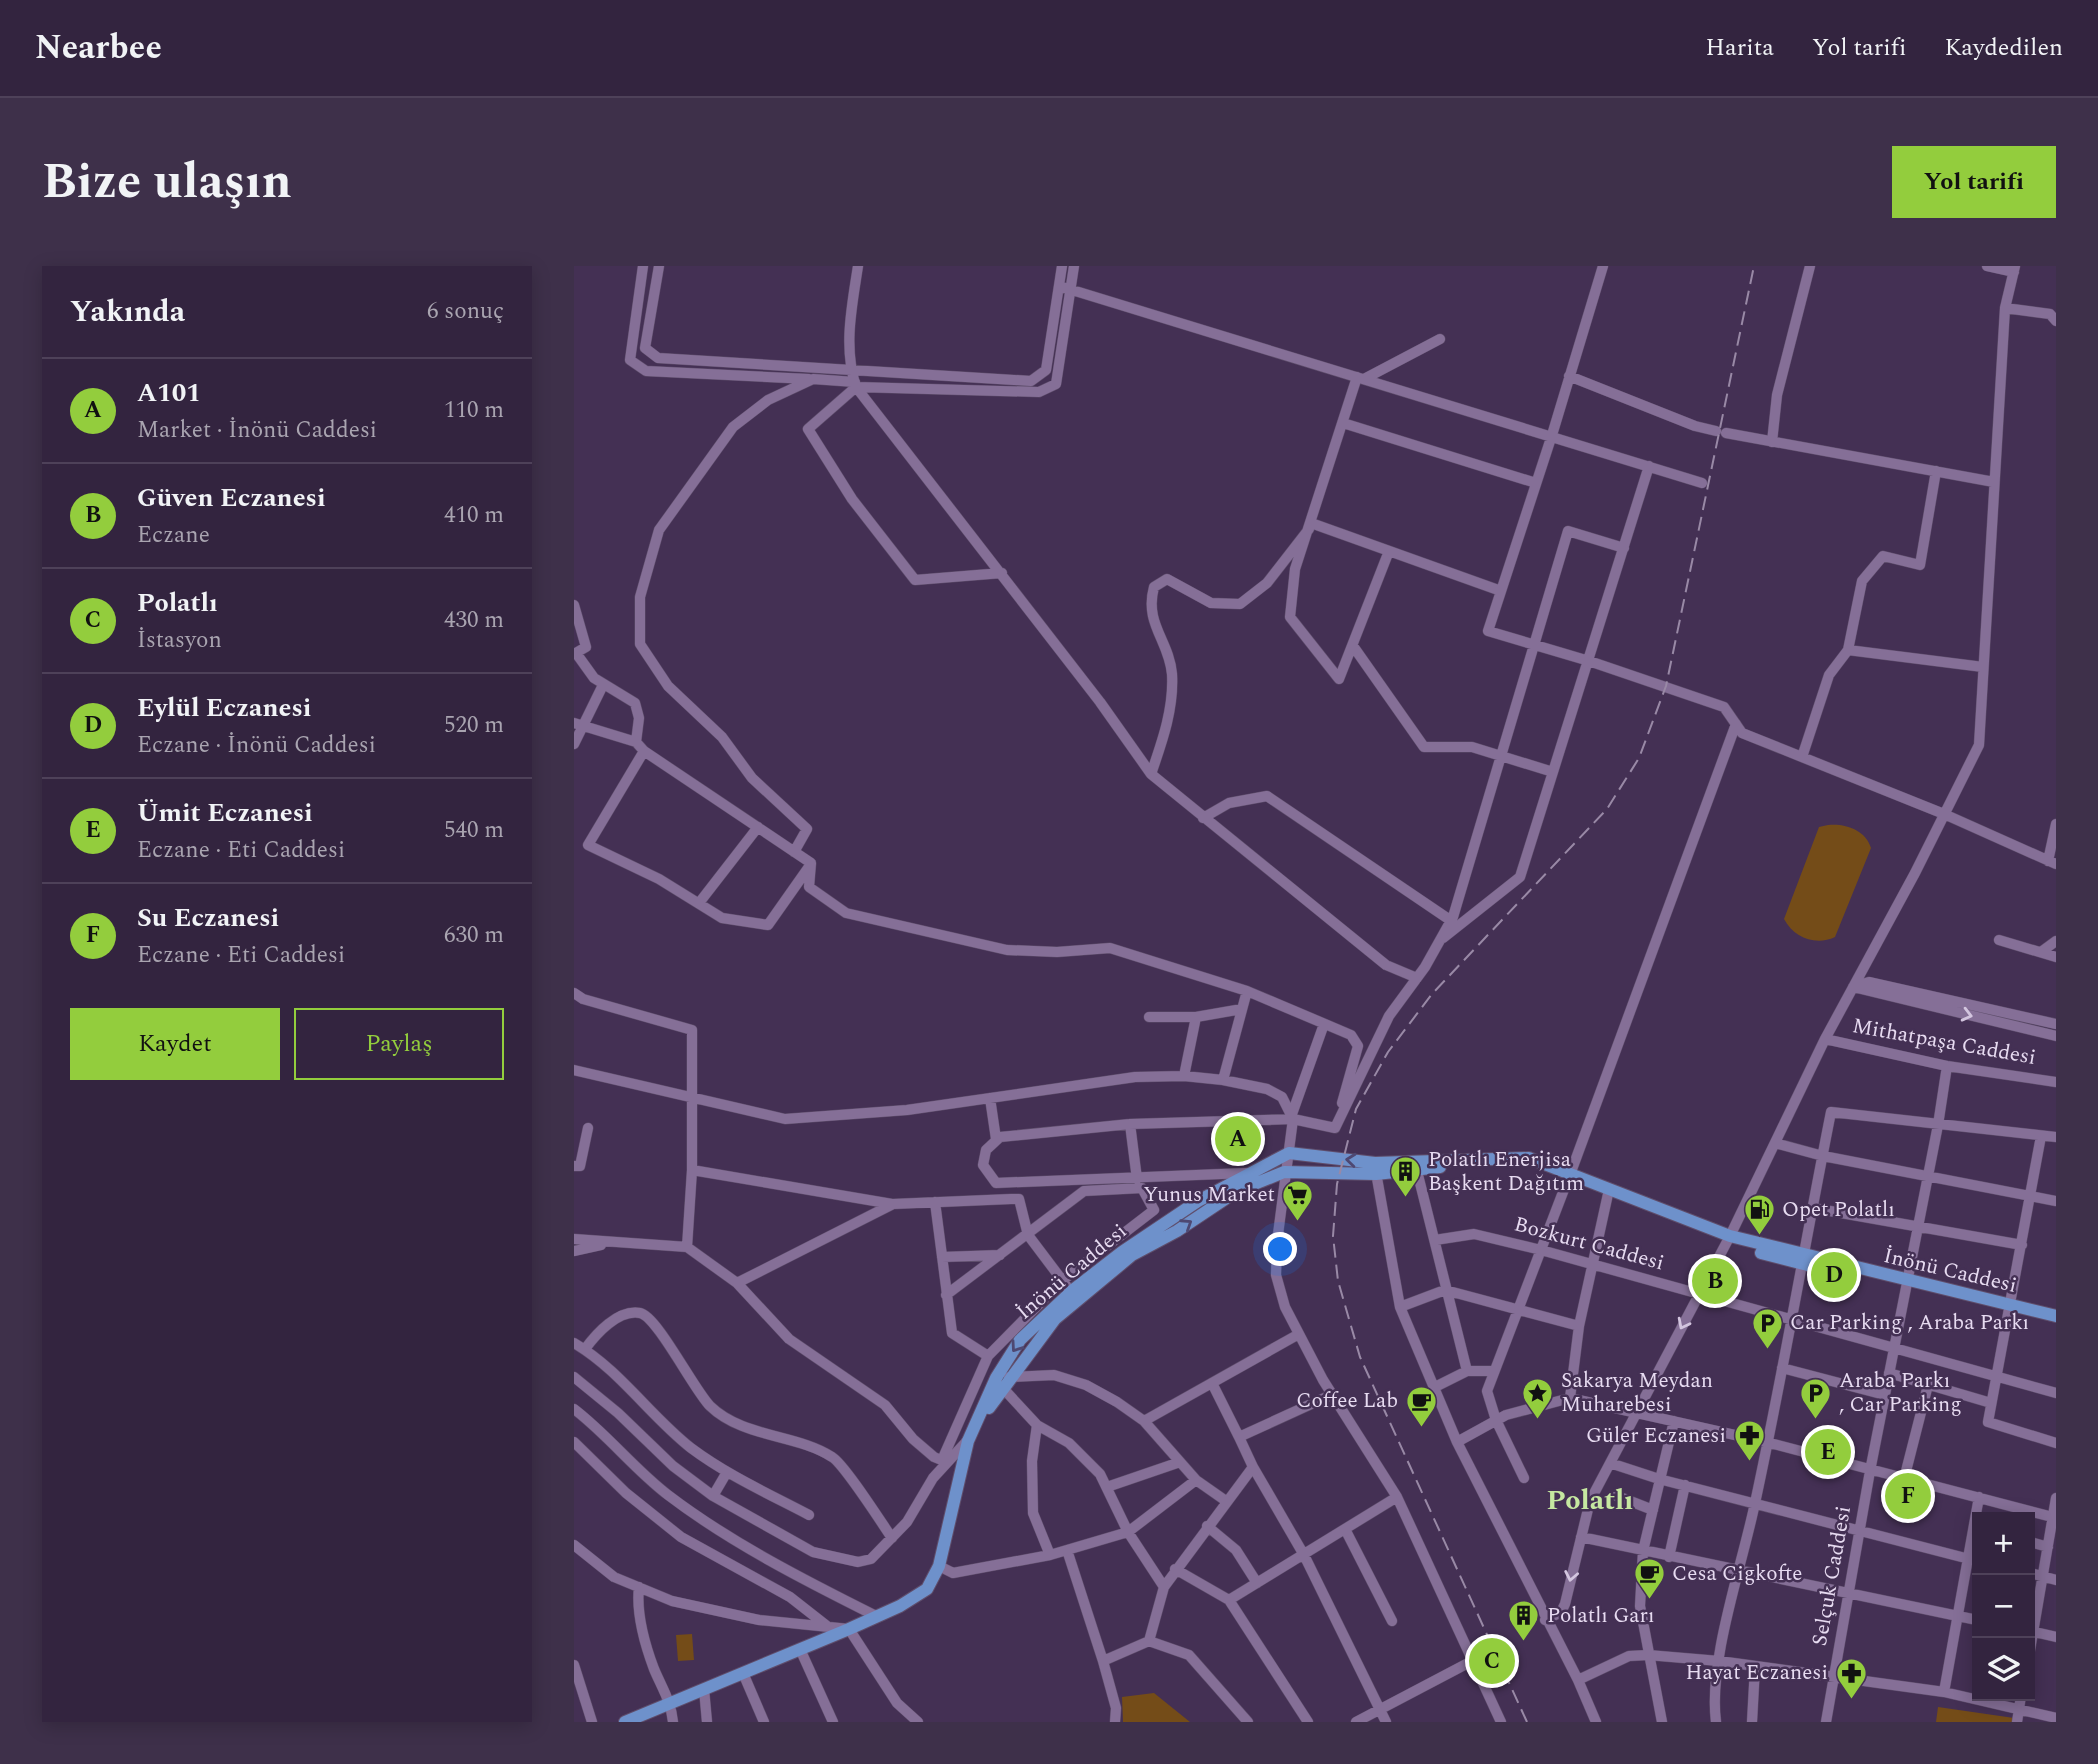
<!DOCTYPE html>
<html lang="tr">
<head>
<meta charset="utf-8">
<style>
	body { margin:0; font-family:Spectral,serif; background:#3e304a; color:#f1f3f6 }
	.controls { position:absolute; right:21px; bottom:21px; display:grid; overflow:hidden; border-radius:0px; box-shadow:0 4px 18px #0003 }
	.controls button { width:63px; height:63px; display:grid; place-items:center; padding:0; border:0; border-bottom:2px solid #4e4159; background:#33243f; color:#f1f3f6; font:35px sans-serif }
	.you { position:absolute; left:707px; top:984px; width:24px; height:24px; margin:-18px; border:5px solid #fff; border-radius:50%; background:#1a73e8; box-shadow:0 0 0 10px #1a73e833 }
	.badge { display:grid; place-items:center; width:46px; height:46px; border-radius:50%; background:#93cd3d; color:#111; font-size:23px; font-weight:700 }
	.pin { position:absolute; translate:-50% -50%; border:4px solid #fff; box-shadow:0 2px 7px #0006 }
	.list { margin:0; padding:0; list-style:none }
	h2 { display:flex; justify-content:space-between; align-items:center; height:91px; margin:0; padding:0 28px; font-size:30px }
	h2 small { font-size:23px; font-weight:400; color:#a9a4b0 }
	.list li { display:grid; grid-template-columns:46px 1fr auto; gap:21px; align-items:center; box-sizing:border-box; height:105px; padding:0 28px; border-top:2px solid #4e4159 }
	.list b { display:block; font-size:26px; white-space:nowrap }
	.list p { margin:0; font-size:23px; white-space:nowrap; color:#a9a4b0 }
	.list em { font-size:23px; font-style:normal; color:#a9a4b0 }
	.actions { display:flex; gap:14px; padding:21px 28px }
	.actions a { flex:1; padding:16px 0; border:2px solid #93cd3d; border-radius:0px; text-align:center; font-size:24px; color:#93cd3d }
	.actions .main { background:#93cd3d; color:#111 }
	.icon { flex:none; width:38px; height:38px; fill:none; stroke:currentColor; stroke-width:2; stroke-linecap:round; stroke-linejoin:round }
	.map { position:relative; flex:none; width:1482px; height:1456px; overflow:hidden; border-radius:0px }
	header { display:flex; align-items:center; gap:42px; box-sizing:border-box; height:98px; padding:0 35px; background:#33243f; border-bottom:2px solid #4e4159 }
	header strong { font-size:33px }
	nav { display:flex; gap:38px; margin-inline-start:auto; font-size:24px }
	.intro { display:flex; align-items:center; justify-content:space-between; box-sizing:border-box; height:168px; padding:0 42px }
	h1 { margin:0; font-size:49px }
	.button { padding:18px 32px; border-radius:0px; background:#93cd3d; color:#111; font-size:24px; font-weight:700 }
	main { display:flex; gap:42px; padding:0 42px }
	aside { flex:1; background:#33243f; border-radius:0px; box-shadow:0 4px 18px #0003 }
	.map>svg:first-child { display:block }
	.green { fill:#744c18 }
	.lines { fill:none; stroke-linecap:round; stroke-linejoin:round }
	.minor-casing { stroke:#5f4e6c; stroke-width:11 }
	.major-casing { stroke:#5f4e6c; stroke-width:14 }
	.minor { stroke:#856f97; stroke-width:10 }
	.major { stroke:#6e91cb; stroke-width:12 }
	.rail { stroke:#9989a6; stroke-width:2; stroke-dasharray:14 7; stroke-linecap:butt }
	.oneway { stroke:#d3c5df }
	.oneway2 { stroke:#4e4872 }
	.labels { text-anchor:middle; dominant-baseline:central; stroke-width:5; stroke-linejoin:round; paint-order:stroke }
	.street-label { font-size:21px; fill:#e7dbf1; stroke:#443054 }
	.poi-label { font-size:21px; fill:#e7dbf1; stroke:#443054; text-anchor:start }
	.district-label { font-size:28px; font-weight:bold; fill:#c6e8a1; stroke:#443054 }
</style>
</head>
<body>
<header>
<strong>Nearbee</strong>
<nav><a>Harita</a><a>Yol tarifi</a><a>Kaydedilen</a></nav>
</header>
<div class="intro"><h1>Bize ulaşın</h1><a class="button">Yol tarifi</a></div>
<main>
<aside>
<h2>Yakında<small>6 sonuç</small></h2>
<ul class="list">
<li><span class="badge">A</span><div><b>A101</b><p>Market · İnönü Caddesi</p></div><em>110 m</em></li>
<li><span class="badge">B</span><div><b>Güven Eczanesi</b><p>Eczane</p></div><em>410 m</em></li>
<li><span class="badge">C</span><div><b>Polatlı</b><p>İstasyon</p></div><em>430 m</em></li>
<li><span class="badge">D</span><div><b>Eylül Eczanesi</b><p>Eczane · İnönü Caddesi</p></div><em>520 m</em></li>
<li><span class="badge">E</span><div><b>Ümit Eczanesi</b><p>Eczane · Eti Caddesi</p></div><em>540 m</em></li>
<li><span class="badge">F</span><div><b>Su Eczanesi</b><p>Eczane · Eti Caddesi</p></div><em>630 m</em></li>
</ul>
<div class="actions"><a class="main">Kaydet</a><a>Paylaş</a></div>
</aside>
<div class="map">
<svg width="1482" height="1456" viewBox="0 0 1482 1456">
	<rect width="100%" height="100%" fill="#443054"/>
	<path class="green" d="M1254 559C1271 557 1292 564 1297 582L1261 671C1242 680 1220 672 1210 653L1245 561Z
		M118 1368 120 1394 104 1395 102 1369Z
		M580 1427 616 1456H549L548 1431Z
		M1364 1441 1440 1452 1439 1456H1362Z"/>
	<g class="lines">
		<defs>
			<path id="minor" d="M69 0 56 94 72 105 235 113
				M85 0 71 82 84 92 457 115 472 104 488 0
				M284 0C278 40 269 81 282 121L526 436 577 508
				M1029 0 978 169 914 365 1015 395 1150 441 1168 467 1370 548 1482 598
				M1413 0 1440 6
				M485 20 1128 217
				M1431 42 1476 48 1482 55
				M995 110 1121 160 1142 165
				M783 111 721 303 716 351 765 413 815 285
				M790 113 866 73
				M769 157 962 217
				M1152 167 1420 216
				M1198 176 1203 129 1236 0
				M737 257 927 325
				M735 263 693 317 666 338 637 337 593 313 580 321C570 358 595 374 598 408 600 443 588 476 577 508L812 699 843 712
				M428 307 341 314 278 233 234 163 282 121 465 126 482 118 500 0
				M0 339 12 381 0 388
				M779 380 850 481H898L979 506
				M1274 384 1409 401
				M2 387 20 412 61 437 65 452 62 476
				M0 457 62 476 70 485 237 597 235 621 272 647 433 684 483 686 536 682 673 725 777 769 784 780 768 837
				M0 478 29 419
				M70 485 14 579 85 613 148 652 194 659 237 598
				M1228 491 1255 409 1274 384 1288 315 1309 290 1346 299 1362 205
				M629 552 655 537 693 530 876 654
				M220 586 233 563 178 512 148 471 94 420 66 378V331L85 264 159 161 194 134 239 113 281 116
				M1474 595 1482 558
				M125 637 184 561
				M869 672 946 611 1075 200
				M1425 674 1482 691
				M1467 686 1482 675
				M1279 721 1482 770
				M1280 721 1295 716 1482 758
				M0 727 9 733 118 764V904L113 981
				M575 751H622L668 743
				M1251 773 1373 800 1482 816
				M0 804 211 853 333 844 561 811 610 810 649 814 693 823 708 831 719 853 703 976 702 1009 711 1041 749 1114 823 1231 927 1456
				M610 810 622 751
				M649 814 673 725
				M416 832 422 873
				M718 848 750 758
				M556 858 563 913
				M1467 870 1414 1156 1482 1177
				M1201 877 1249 890 1482 935
				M0 900H6L14 862
				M801 901 826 1041 883 1176 1004 1414 1022 1456
				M118 904 318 938
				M843 905 893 1105
				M997 906 1162 458
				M672 907 422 917 409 899 412 884 426 871 556 858 719 853 761 862 815 750 851 701 879 651 994 265 1050 282
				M361 936 378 1067 414 1090
				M1239 942 1448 979
				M0 973 113 981 163 1017 215 1073 311 1139 339 1173 360 1191 372 1196
				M861 974 900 968 967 984 1482 1127
				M0 985 27 979
				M368 991 426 989
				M163 1017 319 938 437 933H445L454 969 497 1026
				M826 1041 871 1024 1005 1060
				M0 1077C46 1104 76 1150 117 1182 153 1209 195 1228 235 1249
				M11 1083C22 1068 44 1043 66 1047 83 1050 120 1124 136 1140 169 1172 223 1168 258 1191 270 1198 307 1256 318 1272
				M1208 1102 1311 1129
				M1315 1107 1417 1137
				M0 1111 44 1147 99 1200 139 1230 239 1286 284 1296 297 1293 333 1256 359 1212 393 1175
				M435 1111 480 1109 512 1119 543 1136 570 1155 622 1214 652 1235
				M638 1117 665 1171
				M426 1119 463 1159 495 1177 526 1208 554 1266 590 1321
				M861 1121 893 1105H920
				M996 1132 1005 1060 1034 928
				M0 1143C34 1169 60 1203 94 1229 157 1277 232 1315 302 1350
				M570 1155 725 1068
				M463 1159 458 1195 459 1247 476 1289
				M0 1176 52 1227 107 1271 216 1331 253 1360
				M883 1176 932 1149 996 1132 1192 1176 1482 1252
				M368 1194 414 1090 489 1014 580 944 568 922 510 925 372 1029
				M1036 1197 1085 1213 1403 1295
				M679 1201 730 1289 812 1456
				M950 1212 922 1154 913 1125 994 913
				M1330 1213 1354 1119
				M533 1221 606 1196
				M139 1230 153 1206
				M1043 1230 1079 1244
				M633 1260 662 1284 683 1317
				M771 1263 818 1355
				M1007 1271 1403 1354
				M1456 1276 1474 1281
				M0 1279 40 1311 98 1335 185 1354 275 1363 323 1437 344 1456
				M493 1284 529 1395
				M1095 1291 1111 1219
				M365 1300 379 1307 476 1289 554 1266 622 1214
				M601 1303 655 1334 734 1456
				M1456 1307 1482 1314
				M65 1321C62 1347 71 1379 80 1403 88 1422 97 1435 99 1456
				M655 1334 823 1231
				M971 1354 987 1346 991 1338 1016 1235 1156 970 1251 773 1341 607 1405 479 1431 42 1441 0
				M1456 1365 1482 1371
				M575 1375 615 1389 674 1456
				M226 1383 259 1456
				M1456 1384 1482 1232
				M0 1399 18 1456
				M169 1407 190 1456
				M1004 1414 1055 1390 1074 1389 1145 1395 1370 1426 1482 1452
				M130 1423 133 1456
				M1370 1426 1405 1231
				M541 1456 542 1442 529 1395 575 1375 590 1321 679 1201 665 1171 757 1129
				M782 1456 898 1395
				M1088 1456 1066 1340 1069 1285 1100 1155
				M1142 1456C1134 1395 1168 1300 1181 1237 1209 1108 1231 977 1257 846L1482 871
				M1178 1456 1181 1401
				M1252 1456 1296 1205 1364 859 1373 800
				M1443 1456 1447 1430"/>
			<path id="major" d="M1187 987 1257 1005
				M415 1142 481 1053 558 989 603 965 663 925 710 906 802 908 866 901
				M51 1456 275 1363 326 1340 353 1323 365 1300 394 1175 422 1112 446 1074 499 1024 548 986 624 935 715 887 801 897 955 892 1156 970 1482 1050"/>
		</defs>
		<use href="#minor" class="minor-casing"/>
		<use href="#major" class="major-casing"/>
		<use href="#minor" class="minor"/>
		<use href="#major" class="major"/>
		<path class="rail" d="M953 1456 786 1091 764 1015 759 970 763 918 782 843 814 786 858 728 1033 543 1065 492 1092 420 1180 0"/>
	</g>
	<defs><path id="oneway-chevron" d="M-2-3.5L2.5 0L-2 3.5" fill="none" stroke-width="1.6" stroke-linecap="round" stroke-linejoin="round" transform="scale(1.75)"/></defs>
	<g class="oneway">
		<use href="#oneway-chevron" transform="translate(1393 749) rotate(14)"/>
		<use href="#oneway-chevron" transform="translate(1109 1058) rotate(117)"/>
		<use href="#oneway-chevron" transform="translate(997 1310) rotate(101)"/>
	</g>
	<g class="oneway2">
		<use href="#oneway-chevron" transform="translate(777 894) rotate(-174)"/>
		<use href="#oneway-chevron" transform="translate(613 958) rotate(-33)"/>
		<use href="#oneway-chevron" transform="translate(442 1081) rotate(125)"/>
	</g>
	<defs>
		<symbol id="building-pin" viewBox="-11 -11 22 30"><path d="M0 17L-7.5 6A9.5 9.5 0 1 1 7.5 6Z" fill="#93cd3d" stroke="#443054"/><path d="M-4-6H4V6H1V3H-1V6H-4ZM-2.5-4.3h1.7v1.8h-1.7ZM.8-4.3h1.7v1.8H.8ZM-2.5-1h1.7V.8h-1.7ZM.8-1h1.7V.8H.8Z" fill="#111"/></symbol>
		<symbol id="supermarket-pin" viewBox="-11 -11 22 30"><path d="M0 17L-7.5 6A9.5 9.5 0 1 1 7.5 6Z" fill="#93cd3d" stroke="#443054"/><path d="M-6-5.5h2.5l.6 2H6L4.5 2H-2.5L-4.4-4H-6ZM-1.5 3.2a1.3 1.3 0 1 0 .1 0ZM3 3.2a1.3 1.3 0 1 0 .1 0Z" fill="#111"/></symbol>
		<symbol id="fuel-pin" viewBox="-11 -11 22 30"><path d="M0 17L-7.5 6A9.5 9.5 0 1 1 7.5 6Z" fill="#93cd3d" stroke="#443054"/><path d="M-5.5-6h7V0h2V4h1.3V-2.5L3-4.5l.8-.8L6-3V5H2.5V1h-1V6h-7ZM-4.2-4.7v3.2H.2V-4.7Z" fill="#111"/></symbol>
		<symbol id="parking-pin" viewBox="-11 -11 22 30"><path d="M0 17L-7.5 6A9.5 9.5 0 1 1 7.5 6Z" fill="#93cd3d" stroke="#443054"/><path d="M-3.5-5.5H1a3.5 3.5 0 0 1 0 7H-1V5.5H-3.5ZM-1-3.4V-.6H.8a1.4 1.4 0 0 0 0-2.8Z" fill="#111"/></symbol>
		<symbol id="sight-pin" viewBox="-11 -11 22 30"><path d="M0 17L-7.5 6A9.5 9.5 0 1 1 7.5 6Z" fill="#93cd3d" stroke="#443054"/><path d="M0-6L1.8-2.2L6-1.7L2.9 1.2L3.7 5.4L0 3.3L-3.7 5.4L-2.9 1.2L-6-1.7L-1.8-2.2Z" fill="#111"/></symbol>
		<symbol id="cafe-pin" viewBox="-11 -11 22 30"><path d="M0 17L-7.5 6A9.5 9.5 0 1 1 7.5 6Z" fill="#93cd3d" stroke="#443054"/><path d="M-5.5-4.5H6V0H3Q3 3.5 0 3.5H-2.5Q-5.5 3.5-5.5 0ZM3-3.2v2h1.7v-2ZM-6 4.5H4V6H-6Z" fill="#111"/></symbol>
		<symbol id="pharmacy-pin" viewBox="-11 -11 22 30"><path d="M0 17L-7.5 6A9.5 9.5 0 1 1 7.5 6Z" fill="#93cd3d" stroke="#443054"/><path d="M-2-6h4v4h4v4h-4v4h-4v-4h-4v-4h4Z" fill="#111"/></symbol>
	</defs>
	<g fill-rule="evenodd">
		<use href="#building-pin" x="814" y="888" width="35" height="47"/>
		<use href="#supermarket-pin" x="706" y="912" width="35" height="47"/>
		<use href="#fuel-pin" x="1168" y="926" width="35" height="47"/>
		<use href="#parking-pin" x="1176" y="1040" width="35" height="47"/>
		<use href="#sight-pin" x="946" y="1110" width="35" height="47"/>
		<use href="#parking-pin" x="1224" y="1110" width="35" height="47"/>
		<use href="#cafe-pin" x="830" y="1118" width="35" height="47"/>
		<use href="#pharmacy-pin" x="1158" y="1152" width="35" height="47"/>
		<use href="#cafe-pin" x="1058" y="1290" width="35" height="47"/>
		<use href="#building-pin" x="932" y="1332" width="35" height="47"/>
		<use href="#pharmacy-pin" x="1260" y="1390" width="35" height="47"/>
	</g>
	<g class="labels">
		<g class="street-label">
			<text transform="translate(1370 776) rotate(10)">Mithatpaşa Caddesi</text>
			<text transform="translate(1015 978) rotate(15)">Bozkurt Caddesi</text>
			<text transform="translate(1376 1005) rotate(13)">İnönü Caddesi</text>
			<text transform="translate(498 1006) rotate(-40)">İnönü Caddesi</text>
			<text transform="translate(1258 1310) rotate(-80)">Selçuk Caddesi</text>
		</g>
		<g class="poi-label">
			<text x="854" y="894">Polatlı Enerjisa<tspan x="854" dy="24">Başkent Dağıtım</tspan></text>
			<text x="701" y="929" text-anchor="end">Yunus Market</text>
			<text x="1208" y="944">Opet Polatlı</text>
			<text x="1216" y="1057">Car Parking , Araba Parkı</text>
			<text x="987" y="1115">Sakarya Meydan<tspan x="987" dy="24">Muharebesi</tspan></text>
			<text x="1265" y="1115">Araba Parkı<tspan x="1265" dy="24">, Car Parking</tspan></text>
			<text x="824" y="1135" text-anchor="end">Coffee Lab</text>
			<text x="1152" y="1170" text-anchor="end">Güler Eczanesi</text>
			<text x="1098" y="1308">Cesa Cigkofte</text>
			<text x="973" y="1350">Polatlı Garı</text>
			<text x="1254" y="1407" text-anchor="end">Hayat Eczanesi</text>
		</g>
		<g class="district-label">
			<text x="1016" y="1234">Polatlı</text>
		</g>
	</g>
</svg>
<div class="controls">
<button>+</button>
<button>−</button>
<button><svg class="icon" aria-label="layers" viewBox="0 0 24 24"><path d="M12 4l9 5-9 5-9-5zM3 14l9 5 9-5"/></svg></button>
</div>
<div class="you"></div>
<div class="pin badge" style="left:664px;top:873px">A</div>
<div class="pin badge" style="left:1141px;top:1015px">B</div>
<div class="pin badge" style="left:918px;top:1395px">C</div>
<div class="pin badge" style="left:1260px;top:1009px">D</div>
<div class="pin badge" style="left:1254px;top:1186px">E</div>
<div class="pin badge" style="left:1334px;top:1230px">F</div>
</div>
</main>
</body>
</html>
